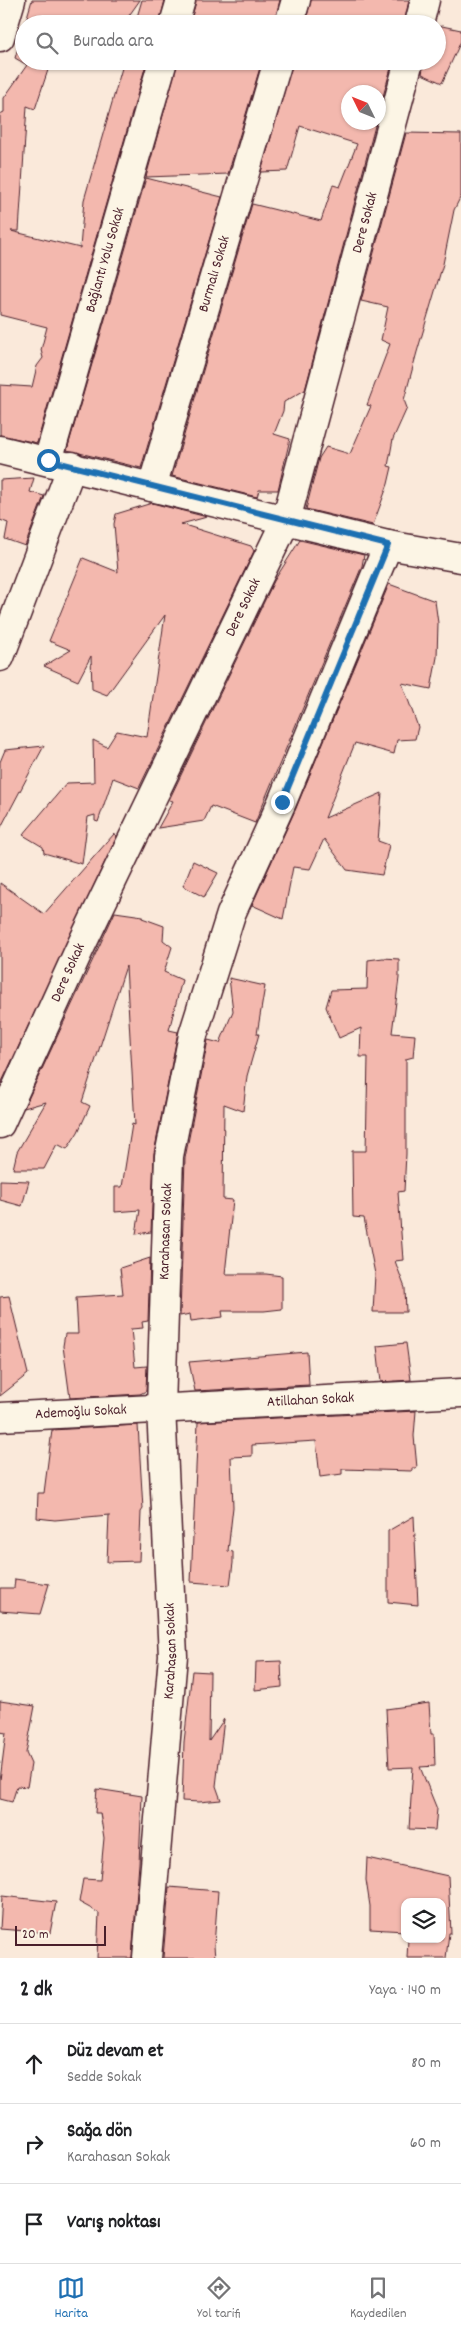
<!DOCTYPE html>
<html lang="tr">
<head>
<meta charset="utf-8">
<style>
	body { margin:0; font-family:Dekko,sans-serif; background:#f6f6f6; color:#202124 }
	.controls { position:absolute; right:15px; bottom:15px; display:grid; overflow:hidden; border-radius:10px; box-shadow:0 1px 4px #0004 }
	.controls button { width:45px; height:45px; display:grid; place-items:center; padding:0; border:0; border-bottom:1px solid #e0e0e0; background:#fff; color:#202124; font:25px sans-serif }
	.compass { position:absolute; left:341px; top:85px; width:45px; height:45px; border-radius:50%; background:#fff; box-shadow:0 1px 4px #0004; rotate:313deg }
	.scale { position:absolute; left:15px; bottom:12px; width:91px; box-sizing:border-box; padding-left:5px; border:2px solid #4a1f2b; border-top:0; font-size:14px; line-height:18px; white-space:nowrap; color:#4a1f2b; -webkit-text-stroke:4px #fcf5e5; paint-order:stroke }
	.stop { position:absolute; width:15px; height:15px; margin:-11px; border:4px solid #1f6fb2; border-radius:50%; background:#fff }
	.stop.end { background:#1f6fb2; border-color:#fff; box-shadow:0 1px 5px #0008 }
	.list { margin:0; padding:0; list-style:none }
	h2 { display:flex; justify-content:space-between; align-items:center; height:65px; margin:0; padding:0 20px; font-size:21px }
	h2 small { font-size:16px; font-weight:400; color:#757577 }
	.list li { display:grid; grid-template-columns:32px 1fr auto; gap:15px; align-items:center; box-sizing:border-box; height:80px; padding:0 20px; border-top:1px solid #e0e0e0 }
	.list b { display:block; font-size:19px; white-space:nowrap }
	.list p { margin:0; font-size:16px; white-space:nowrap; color:#757577 }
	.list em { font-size:16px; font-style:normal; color:#757577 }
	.icon { flex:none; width:28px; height:28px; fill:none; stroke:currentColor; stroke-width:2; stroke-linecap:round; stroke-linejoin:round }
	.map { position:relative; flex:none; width:461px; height:1958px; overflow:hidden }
	.search { position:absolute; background:#fff; box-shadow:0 1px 4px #0004; left:15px; right:15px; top:15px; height:55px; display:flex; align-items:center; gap:12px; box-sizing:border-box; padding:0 18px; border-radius:28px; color:#757577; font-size:19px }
	.sheet { height:305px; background:#fff }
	nav { display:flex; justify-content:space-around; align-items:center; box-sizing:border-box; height:70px; border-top:1px solid #e0e0e0; background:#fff; font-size:14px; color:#757577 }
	nav a { display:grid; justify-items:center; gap:2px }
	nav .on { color:#1f6fb2 }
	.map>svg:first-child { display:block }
	.building { fill:#f3b8ae; stroke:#4a1f2b }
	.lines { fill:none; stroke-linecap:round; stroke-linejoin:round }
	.minor-casing { stroke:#4a1f2b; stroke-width:31 }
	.minor { stroke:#fcf5e5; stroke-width:28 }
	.route { stroke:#1f6fb2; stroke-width:6 }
	.labels { text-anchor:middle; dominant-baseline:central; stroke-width:5; stroke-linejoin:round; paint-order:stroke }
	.street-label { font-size:15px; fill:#4a1f2b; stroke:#fcf5e5 }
</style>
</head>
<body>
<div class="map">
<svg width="461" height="1958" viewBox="0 0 461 1958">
	<rect width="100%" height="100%" fill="#fae9da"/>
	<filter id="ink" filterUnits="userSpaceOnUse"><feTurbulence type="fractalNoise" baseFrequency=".02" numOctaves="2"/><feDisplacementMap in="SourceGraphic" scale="10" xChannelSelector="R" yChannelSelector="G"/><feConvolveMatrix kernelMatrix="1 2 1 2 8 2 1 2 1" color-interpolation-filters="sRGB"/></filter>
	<g filter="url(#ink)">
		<path class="building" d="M32 0H140L123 24H25Z
			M142 0H165L159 24H135Z
			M196 0H280L274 24H190Z
			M311 0H409L404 24H305Z
			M442 26 461 30V41L442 83 422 74 424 61H437V27Z
			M24 28V61H51L35 109 27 106 19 231H11L80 248 84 200 124 61H147L37 443 0 435V385L32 387 37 366 43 358 41 350 47 327 0 315V114L4 112V98L27 65 15 58Z
			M178 61H262L228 174 146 177Z
			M293 61H393L378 114V92H348V122H376L305 390 284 402 283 411 274 434 290 439 278 490H259L257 497 172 476 252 204 321 221 333 185 340 187 357 144 300 126 287 171 261 172Z
			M406 133 461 134V196L454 210 443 264 417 352 404 400 407 408 393 439 388 466 392 467 388 484 373 525 306 509 319 458 326 447 350 454 371 406 367 405 390 344 381 340 388 307 361 301Z
			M146 178 222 197 141 468 67 450Z
			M34 478 30 492 44 496 25 546 5 539 8 523 0 520V480Z
			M152 503 207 517 181 524 251 546 254 551 139 788 113 778 98 822 95 821V815L88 817 82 864 44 853 43 847 23 835 67 783 94 782 93 740 107 747 117 731 147 737 165 615 107 695 92 689 91 656 78 681 44 666 71 650 49 641 83 558 118 572 114 524 116 514Z
			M300 540 364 555 362 566 255 823 211 806 204 821 158 828 173 801 169 800 274 581Z
			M389 584 435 601 438 623 437 657 431 689 402 683 418 727 415 739 397 740 394 754 355 743 325 818 382 793 378 841 389 845 382 875 347 870 324 839 310 869 293 867 283 919 252 905 296 808Z
			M44 746 30 772 0 829V762L5 750Z
			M114 834 117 836 0 1086V883L44 914Z
			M193 861 218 873 204 897 183 886Z
			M115 912 143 916 142 918 164 926 163 940 172 947 164 972 182 980 169 1030 178 1032 154 1153 151 1232 136 1234 140 1210 115 1212V1187H122L132 1124 135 1125 126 966 82 1102 90 1106 78 1132 67 1149 57 1144 44 1169H13L17 1152 46 1102 24 1108Z
			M383 958 399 959V978L392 1033 415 1035 413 1057 406 1059V1154L404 1191 398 1192 403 1260 395 1261 405 1288 406 1312H373L375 1274 364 1218 353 1217 352 1151H366L368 1057H360L361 1028 339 1038 326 1007 331 990 367 989 368 960Z
			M229 978 265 986 257 1034H259L247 1076 243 1111 224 1104 223 1199 233 1200 225 1274H266L282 1276V1309L264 1311H222L223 1317 191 1321 190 1314 180 1316 185 1158 208 1040 220 1043 233 1011Z
			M0 1180 29 1181 22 1206 0 1200Z
			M150 1258 148 1321 142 1322 143 1328 131 1329 135 1367 147 1366 146 1391 140 1394 70 1398 63 1346 65 1334H78L76 1297 123 1294 120 1268Z
			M9 1296 28 1374 0 1396V1297Z
			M406 1343 411 1380 381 1382 377 1346Z
			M307 1352 309 1385 195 1391 189 1362Z
			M416 1411 414 1436 417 1468H412V1471L342 1469V1474L320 1477 316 1441 252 1445V1456L231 1457 233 1507 228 1551 233 1552V1563L230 1585 191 1582 198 1422Z
			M138 1425 143 1509 141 1512 139 1561 107 1562 109 1515 55 1520 37 1518 38 1493H44L52 1430Z
			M414 1516 418 1605 388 1602V1531Z
			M15 1579 49 1584 40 1614 0 1611V1588H14Z
			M281 1661 282 1687 255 1690 256 1662Z
			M192 1671 210 1672 209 1741 224 1719 216 1786 221 1800 199 1802 182 1801 184 1742Z
			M0 1701 35 1706 26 1753 31 1764 27 1787 17 1786 12 1802 0 1799V1780L6 1733 0 1732Z
			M429 1703 431 1734H434L435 1766 420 1767 437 1809 435 1830 409 1829 413 1767 389 1768 386 1709Z
			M97 1789 142 1796 139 1863 132 1958H97L99 1913 79 1902 83 1879 100 1880 104 1838 100 1813H95Z
			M367 1858 448 1876 451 1933H449L446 1958H407L408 1939H442V1902H405V1931L370 1929V1906L366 1880Z
			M169 1887 218 1891 214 1946 215 1958H163Z
			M2 1896 56 1902 50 1933 0 1929Z"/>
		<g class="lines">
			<defs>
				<g id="minor">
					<path d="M174 24 181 0"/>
					<path d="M289 24 296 0"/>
					<path d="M419 24 425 0"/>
					<path d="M0 37 11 0"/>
					<path d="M0 450 388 545 461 558"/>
					<path id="s1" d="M48 461 163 61"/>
					<path id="s2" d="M152 487 278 61"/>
					<path d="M0 657 72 466"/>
					<path id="s3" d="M0 1124 80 948 286 520 409 61"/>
					<path id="s4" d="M0 1417 461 1393"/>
					<path id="s5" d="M147 1958 173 1656 161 1408 169 1156 193 1035 231 914 282 802 388 545"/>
				</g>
			</defs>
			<use href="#minor" class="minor-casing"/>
			<use href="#minor" class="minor"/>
		</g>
	</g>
	<g class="lines" filter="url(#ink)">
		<path class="route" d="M48 460 388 545 282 802"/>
	</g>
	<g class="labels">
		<g class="street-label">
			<text stroke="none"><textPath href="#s3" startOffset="976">Dere Sokak</textPath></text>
			<text stroke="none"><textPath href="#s1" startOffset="209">Bağlantı Yolu Sokak</textPath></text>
			<text stroke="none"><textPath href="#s2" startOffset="222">Burmalı Sokak</textPath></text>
			<text stroke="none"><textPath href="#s3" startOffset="571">Dere Sokak</textPath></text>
			<text stroke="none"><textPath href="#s3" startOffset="166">Dere Sokak</textPath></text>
			<text stroke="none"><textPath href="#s5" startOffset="728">Karahasan Sokak</textPath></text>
			<text stroke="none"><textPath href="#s4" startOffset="311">Atillahan Sokak</textPath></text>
			<text stroke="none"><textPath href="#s4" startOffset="81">Ademoğlu Sokak</textPath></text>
			<text stroke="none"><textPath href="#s5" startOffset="308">Karahasan Sokak</textPath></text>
		</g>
	</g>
</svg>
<div class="controls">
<button><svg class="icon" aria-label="layers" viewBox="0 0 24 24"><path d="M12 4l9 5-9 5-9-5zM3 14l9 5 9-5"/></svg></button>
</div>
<svg class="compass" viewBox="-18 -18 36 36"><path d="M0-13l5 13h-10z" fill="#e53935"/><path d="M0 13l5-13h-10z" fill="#757577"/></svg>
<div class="scale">20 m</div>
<div class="stop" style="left:48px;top:460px"></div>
<div class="stop end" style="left:282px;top:802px"></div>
<div class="search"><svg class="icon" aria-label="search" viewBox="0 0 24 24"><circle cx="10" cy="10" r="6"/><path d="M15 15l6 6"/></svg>Burada ara</div>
</div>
<section class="sheet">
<h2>2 dk<small>Yaya · 140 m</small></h2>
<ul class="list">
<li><svg class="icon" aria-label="ahead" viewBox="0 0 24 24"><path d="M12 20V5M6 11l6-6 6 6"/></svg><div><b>Düz devam et</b><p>Sedde Sokak</p></div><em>80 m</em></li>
<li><svg class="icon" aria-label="right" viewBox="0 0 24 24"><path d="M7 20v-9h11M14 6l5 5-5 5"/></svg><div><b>Sağa dön</b><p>Karahasan Sokak</p></div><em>60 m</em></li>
<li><svg class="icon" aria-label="arrive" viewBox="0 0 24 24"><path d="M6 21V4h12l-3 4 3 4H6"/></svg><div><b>Varış noktası</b></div></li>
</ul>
</section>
<nav>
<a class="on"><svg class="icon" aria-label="map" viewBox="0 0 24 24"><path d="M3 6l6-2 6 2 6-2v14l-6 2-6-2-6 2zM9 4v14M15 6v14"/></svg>Harita</a>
<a><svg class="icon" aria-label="directions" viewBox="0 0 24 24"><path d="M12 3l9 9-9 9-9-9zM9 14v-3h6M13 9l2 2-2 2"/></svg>Yol tarifi</a>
<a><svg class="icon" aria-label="saved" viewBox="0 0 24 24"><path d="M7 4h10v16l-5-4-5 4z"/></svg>Kaydedilen</a>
</nav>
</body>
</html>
